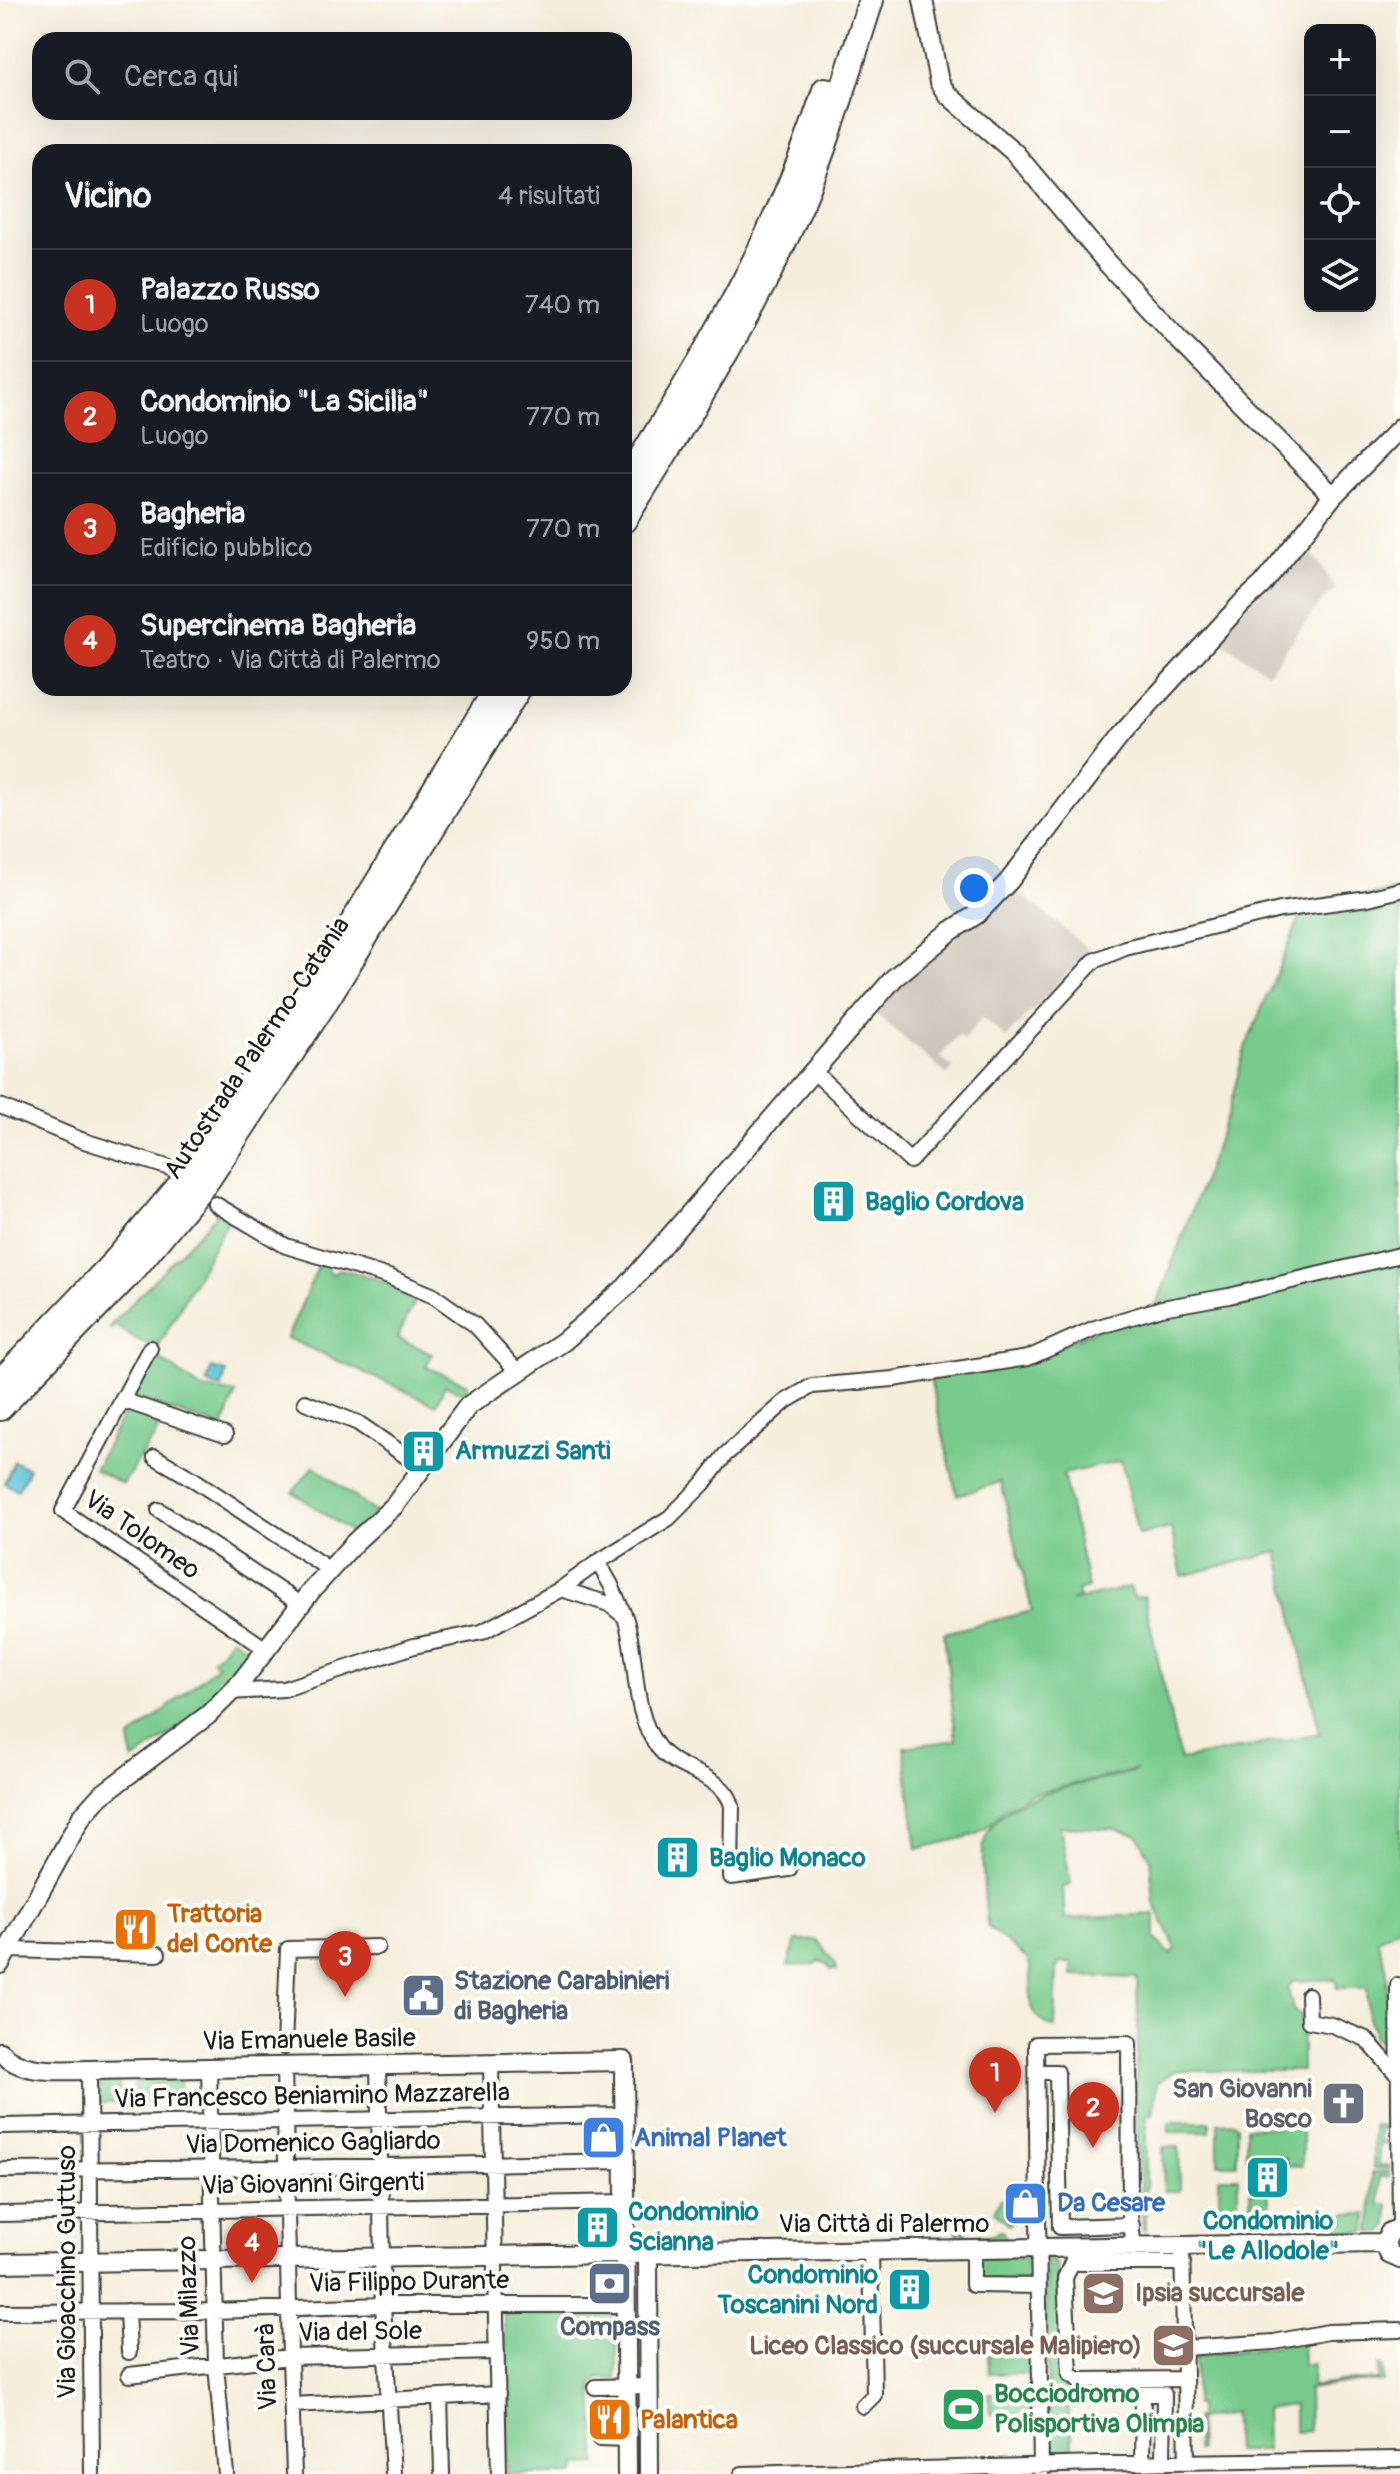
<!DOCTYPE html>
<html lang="it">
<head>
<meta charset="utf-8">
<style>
	body { margin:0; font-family:Pangolin,sans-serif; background:#242831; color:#f1f3f6 }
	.controls { position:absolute; right:24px; top:24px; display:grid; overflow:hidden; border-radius:16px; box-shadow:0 8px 32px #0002 }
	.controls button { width:72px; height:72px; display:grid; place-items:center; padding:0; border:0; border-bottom:2px solid #363941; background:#171b24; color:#f1f3f6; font:40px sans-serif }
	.you { position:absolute; left:974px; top:888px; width:28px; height:28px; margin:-20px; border:6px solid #fff; border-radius:50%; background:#1a73e8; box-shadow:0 0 0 12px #1a73e833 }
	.badge { display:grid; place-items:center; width:52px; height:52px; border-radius:50%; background:#c8321e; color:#fff; font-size:26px; font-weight:700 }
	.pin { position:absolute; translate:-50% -66px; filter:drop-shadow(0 2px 4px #0008) }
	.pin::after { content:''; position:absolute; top:42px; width:28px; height:24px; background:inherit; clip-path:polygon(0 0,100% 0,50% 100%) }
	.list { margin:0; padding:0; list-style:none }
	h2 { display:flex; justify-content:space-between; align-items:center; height:104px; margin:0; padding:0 32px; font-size:34px }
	h2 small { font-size:26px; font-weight:400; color:#9ea1a6 }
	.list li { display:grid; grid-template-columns:52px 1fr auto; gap:24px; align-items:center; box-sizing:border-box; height:112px; padding:0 32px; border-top:2px solid #363941 }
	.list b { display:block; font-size:30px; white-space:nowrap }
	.list p { margin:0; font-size:26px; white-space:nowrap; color:#9ea1a6 }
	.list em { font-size:26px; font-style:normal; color:#9ea1a6 }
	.icon { flex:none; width:44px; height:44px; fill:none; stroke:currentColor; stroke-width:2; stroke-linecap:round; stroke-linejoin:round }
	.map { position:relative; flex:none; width:1400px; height:2474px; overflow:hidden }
	.search { position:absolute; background:#171b24; box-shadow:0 8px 32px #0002; left:32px; top:32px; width:600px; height:88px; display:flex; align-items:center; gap:20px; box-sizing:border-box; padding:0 28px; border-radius:24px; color:#9ea1a6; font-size:30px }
	.panel { position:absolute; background:#171b24; box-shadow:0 8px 32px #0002; left:32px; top:144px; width:600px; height:552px; border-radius:24px }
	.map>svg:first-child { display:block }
	.industrial { fill:#cec2b9 }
	.green { fill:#77ca8c; stroke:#4a7354; stroke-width:2; fill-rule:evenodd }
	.water { fill:#5bc3d8; stroke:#3c707a; stroke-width:2 }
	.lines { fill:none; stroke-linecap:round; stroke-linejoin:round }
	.street-casing { stroke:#3d3c39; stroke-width:18 }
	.secondary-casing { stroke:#3d3c39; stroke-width:22 }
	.highway-casing { stroke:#3d3c39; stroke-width:28 }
	.street { stroke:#fff; stroke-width:14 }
	.secondary { stroke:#fff; stroke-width:18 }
	.highway { stroke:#fff; stroke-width:24 }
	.labels { text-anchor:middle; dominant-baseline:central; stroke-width:8; stroke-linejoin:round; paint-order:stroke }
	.street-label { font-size:26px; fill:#1c1c1c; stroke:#fdfcf7 }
	.culture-label { font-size:26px; font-weight:bold; fill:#0d838f; stroke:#fdfcf7; text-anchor:start }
	.food-label { font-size:26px; font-weight:bold; fill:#c56008; stroke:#fdfcf7; text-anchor:start }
	.service-label { font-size:26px; font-weight:bold; fill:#4e5e75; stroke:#fdfcf7; text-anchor:start }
	.worship-label { font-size:26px; font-weight:bold; fill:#5b616d; stroke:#fdfcf7; text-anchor:end }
	.shop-label { font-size:26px; font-weight:bold; fill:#366cbe; stroke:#fdfcf7; text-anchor:start }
	.education-label { font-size:26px; font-weight:bold; fill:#785e54; stroke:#fdfcf7; text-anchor:start }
	.leisure-label { font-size:26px; font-weight:bold; fill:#27864d; stroke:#fdfcf7; text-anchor:start }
</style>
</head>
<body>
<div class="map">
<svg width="1400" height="2474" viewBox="0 0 1400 2474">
	<rect width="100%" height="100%" fill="#fdfcf7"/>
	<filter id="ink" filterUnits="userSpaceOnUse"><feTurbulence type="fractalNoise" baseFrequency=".0125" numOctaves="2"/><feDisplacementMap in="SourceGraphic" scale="16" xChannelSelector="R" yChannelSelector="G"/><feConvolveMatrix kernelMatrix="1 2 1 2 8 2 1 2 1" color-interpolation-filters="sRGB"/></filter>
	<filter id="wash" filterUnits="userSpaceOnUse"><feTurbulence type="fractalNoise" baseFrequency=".006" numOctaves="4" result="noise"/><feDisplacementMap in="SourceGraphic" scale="32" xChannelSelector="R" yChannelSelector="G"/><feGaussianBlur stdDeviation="1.8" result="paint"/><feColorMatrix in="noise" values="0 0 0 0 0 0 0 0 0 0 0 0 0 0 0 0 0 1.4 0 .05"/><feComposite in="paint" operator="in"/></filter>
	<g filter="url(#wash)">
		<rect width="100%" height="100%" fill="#f6eedc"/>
		<path class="industrial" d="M1302 545 1318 561 1336 589 1321 602 1268 673 1216 639Z
			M1015 888 1094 954 1085 964 1079 961 1006 1038 982 1017 964 1040 958 1035 940 1057 954 1068 947 1075 876 1014 898 985Z"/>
		<path class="green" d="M1400 890V1927L1377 1939 1386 1966 1389 2041 1385 2045 1373 2038 1374 2029 1368 2019 1367 1988H1337L1336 1979 1293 1981 1288 1989 1293 2010 1302 2016V2071H1174L1157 2083 1153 2114 1146 2115V2231H1143L1135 2090 1138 2035 1137 1978 1072 1976V1963H1060L1057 1967 1055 2028C1014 2011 1039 1992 1028 1960L987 1926C986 1906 978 1850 987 1834 1013 1785 1092 1788 1137 1770L1031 1794 1004 1810 985 1829 975 1835 917 1849 904 1747 956 1740 944 1633 1032 1611 1001 1482 957 1495 929 1374 1028 1358 1157 1304 1228 1113 1245 1048 1305 906ZM1121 1461 1138 1535 1171 1528 1182 1576 1278 1552 1320 1733 1180 1760 1144 1596 1134 1598 1130 1587 1071 1601 1079 1598 1077 1591 1088 1588 1063 1474ZM1060 1826 1114 1829 1138 1835 1150 1858 1154 1903 1176 1948 1171 1955 1155 1938V1914L1065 1919 1063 1887 1071 1885Z
			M215 1210 229 1218 156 1351 115 1326 111 1329 109 1327 215 1216Z
			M320 1262 330 1265 328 1271 334 1274 339 1269 368 1276 418 1295 397 1338 432 1353 426 1367 468 1384 465 1394 445 1385 436 1405 287 1338Z
			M154 1355 202 1389 236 1393 223 1428 131 1397Z
			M126 1409 161 1421 153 1441H151L123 1484 94 1469Z
			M314 1466 377 1514 355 1535 293 1492Z
			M231 1637 257 1654 250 1660 245 1658 242 1663 245 1666 219 1699 133 1761 130 1739 218 1665 212 1659 221 1651Z
			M817 1940 834 1962 836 1970H830L827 1964 820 1961 814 1965 788 1966 796 1941Z
			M180 2081 181 2101 166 2102V2093H157V2102L135 2103V2082Z
			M119 2082V2103H98L97 2083Z
			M1169 2122H1210V2132H1169Z
			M1233 2122 1237 2125V2164H1218V2123Z
			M1373 2125 1388 2126V2128L1380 2129V2141H1388V2144H1379V2165H1389V2169L1373 2168Z
			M1246 2127H1302V2166L1286 2165V2158L1249 2160 1246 2158Z
			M1163 2147H1179L1180 2191H1164Z
			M1372 2172H1389V2177H1380V2204H1389L1388 2227 1383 2232H1371Z
			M1219 2177H1238V2216H1219Z
			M1250 2192H1268L1270 2211 1250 2212Z
			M1000 2199H1017L1018 2216 1009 2225 994 2211Z
			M1338 2214H1367V2232H1338Z
			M960 2228 965 2230 967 2235H993L998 2231H1002L1006 2238H957V2231Z
			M976 2257H1021L1027 2262V2281L976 2280Z
			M1048 2258H1051L1052 2263H1056L1073 2454H1049L1045 2262Z
			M616 2312 617 2379 599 2378 593 2385 597 2464 577 2465 576 2474H507L504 2313Z
			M1302 2342 1303 2365 1313 2364 1312 2387 1352 2380H1378L1379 2365 1383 2366V2382H1357L1308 2389 1309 2431 1294 2432V2405L1265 2409 1266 2451H1235L1233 2413 1198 2419 1199 2451H1196L1195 2418H1198V2405H1195V2357Z
			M988 2354H1029L1030 2374H989Z
			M989 2394H1030V2414H990Z"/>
		<path class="water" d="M211 1368 226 1372 222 1388 207 1383Z
			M14 1461 29 1469 18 1490 4 1483Z"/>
	</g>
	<g filter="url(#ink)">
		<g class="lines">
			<defs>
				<path id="street" d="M812 1070 910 1161 1094 961 1125 948 1280 910 1368 898 1400 890
					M0 1106 81 1140 170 1168
					M215 1204 286 1246 389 1277 434 1296 475 1325 518 1372
					M150 1348 63 1511 266 1649
					M122 1400 225 1435
					M305 1402 358 1423 423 1468
					M155 1457 196 1481 330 1570
					M159 1510 300 1604
					M561 1589 609 1604 625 1617 611 1585 598 1562
					M625 1617C639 1659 630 1710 658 1747 677 1773 724 1773 732 1806L731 1877 789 1869
					M230 1692 284 1689 414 1646 482 1632 561 1589 598 1562 669 1518 703 1484 725 1455 786 1401 812 1386 893 1379 1028 1358 1095 1328 1162 1308 1229 1296 1400 1255
					M8 1950 158 1954
					M1398 1985 1400 2228
					M1308 1995 1309 2021 1332 2025 1366 2039 1400 2078
					M284 2047 288 1949 377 1947
					M491 2063 499 2474
					M378 2065 383 2305 393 2474
					M284 2066 290 2357 294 2474
					M209 2068 216 2366 226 2474
					M89 2070 92 2474
					M1037 2072H1057L1060 2227 1132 2225
					M0 2126 625 2115
					M0 2170 286 2168 626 2161
					M0 2214 626 2202
					M1182 2247 1187 2462
					M1073 2249V2260L1065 2278 1070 2374 1079 2380 1185 2379
					M973 2250V2285L1039 2286
					M1073 2260 1080 2263H1183
					M127 2311 129 2352
					M0 2312 213 2311 383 2305H627
					M1184 2348 1274 2342 1328 2332 1400 2330
					M129 2375 290 2357 497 2352
					M595 2387 649 2386
					M440 2397 442 2474
					M293 2405 498 2394
					M863 2406 874 2395 871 2251
					M599 2438 627 2439
					M1142 2463 1143 2394H1164L1163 2462
					M742 2474 1172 2462 1400 2459
					M1041 2474 1036 2044 1129 2043 1130 2216 1134 2247"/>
				<path id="secondary" d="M923 0 939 82 947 94 1015 153 1108 264 1177 338 1333 496
					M0 1964 82 1816 100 1796 208 1715 241 1682 311 1591 354 1543 394 1506 468 1406 564 1341 626 1287 894 978 951 931 977 914 1009 881 1120 736 1242 603 1262 585 1333 496 1400 428
					M0 2052C23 2075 59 2070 89 2070L624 2061 627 2474
					M1400 2228 1390 2232 1385 2243 1389 2254 1400 2259
					M648 2252 649 2474
					M0 2263 1385 2243"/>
				<path id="highway" d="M624 485C705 356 779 236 825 90
					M624 520C687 418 752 317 800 207 829 140 849 69 871 0
					M0 1382 117 1259 191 1172 318 979 497 688
					M0 1408 133 1270 208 1179 322 1007 519 688"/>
			</defs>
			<use href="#street" class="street-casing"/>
			<use href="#secondary" class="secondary-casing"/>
			<use href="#highway" class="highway-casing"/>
			<use href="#street" class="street"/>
			<use href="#secondary" class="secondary"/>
			<use href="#highway" class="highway"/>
		</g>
	</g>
	<defs>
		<symbol id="building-square" viewBox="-11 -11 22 22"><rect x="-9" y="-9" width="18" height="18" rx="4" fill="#0f9aa8" stroke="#fdfcf7"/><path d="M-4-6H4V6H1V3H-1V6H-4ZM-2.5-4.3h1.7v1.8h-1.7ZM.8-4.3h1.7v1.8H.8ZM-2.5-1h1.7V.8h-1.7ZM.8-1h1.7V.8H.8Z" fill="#fff"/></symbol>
		<symbol id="restaurant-square" viewBox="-11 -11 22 22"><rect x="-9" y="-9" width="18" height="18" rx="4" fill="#e8710a" stroke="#fdfcf7"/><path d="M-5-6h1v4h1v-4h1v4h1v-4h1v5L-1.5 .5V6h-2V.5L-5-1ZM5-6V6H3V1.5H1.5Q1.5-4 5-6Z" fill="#fff"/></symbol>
		<symbol id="civic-square" viewBox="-11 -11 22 22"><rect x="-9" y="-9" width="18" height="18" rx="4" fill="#5c6f8a" stroke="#fdfcf7"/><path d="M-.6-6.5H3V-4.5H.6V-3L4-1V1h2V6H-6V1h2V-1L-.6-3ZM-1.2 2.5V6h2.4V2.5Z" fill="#fff"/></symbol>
		<symbol id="church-square" viewBox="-11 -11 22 22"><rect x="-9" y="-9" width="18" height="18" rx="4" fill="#6b7280" stroke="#fdfcf7"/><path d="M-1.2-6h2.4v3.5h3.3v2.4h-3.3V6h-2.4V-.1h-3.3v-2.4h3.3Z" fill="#fff"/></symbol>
		<symbol id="shop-square" viewBox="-11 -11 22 22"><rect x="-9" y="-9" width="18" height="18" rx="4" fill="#3f7fe0" stroke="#fdfcf7"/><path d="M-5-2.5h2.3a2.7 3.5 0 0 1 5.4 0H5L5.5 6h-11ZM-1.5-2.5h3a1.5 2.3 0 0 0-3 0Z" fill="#fff"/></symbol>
		<symbol id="bank-square" viewBox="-11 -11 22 22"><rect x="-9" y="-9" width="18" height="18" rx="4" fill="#5c6f8a" stroke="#fdfcf7"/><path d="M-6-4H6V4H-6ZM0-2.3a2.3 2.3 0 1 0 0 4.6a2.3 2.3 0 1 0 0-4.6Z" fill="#fff"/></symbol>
		<symbol id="school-square" viewBox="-11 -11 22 22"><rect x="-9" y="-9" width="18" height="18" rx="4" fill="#8d6e63" stroke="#fdfcf7"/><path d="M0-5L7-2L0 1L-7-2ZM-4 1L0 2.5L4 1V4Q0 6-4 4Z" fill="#fff"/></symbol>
		<symbol id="stadium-square" viewBox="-11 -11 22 22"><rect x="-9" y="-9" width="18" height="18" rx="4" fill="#2e9e5b" stroke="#fdfcf7"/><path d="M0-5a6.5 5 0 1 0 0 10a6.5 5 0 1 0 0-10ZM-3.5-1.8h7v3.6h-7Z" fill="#fff"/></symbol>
	</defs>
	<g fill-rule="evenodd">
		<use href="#building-square" x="808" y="1176" width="51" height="51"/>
		<use href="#building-square" x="398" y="1426" width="51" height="51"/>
		<use href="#building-square" x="652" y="1832" width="51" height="51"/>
		<use href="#restaurant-square" x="110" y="1904" width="51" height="51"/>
		<use href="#civic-square" x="398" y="1970" width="51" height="51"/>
		<use href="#church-square" x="1318" y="2078" width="51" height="51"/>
		<use href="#shop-square" x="578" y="2112" width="51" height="51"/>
		<use href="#building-square" x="1242" y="2152" width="51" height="51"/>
		<use href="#shop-square" x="1000" y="2178" width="51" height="51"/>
		<use href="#building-square" x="572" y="2202" width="51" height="51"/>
		<use href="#bank-square" x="584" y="2258" width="51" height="51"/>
		<use href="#building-square" x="884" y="2264" width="51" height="51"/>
		<use href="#school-square" x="1078" y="2268" width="51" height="51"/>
		<use href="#school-square" x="1148" y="2320" width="51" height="51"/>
		<use href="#stadium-square" x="938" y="2384" width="51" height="51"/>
		<use href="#restaurant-square" x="584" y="2394" width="51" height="51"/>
	</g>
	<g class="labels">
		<g class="street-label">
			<text transform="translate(257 1048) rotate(-56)">Autostrada Palermo-Catania</text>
			<text transform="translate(142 1535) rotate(35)">Via Tolomeo</text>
			<text transform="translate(309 2040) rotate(-1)">Via Emanuele Basile</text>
			<text transform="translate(312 2096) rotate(-1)">Via Francesco Beniamino Mazzarella</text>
			<text transform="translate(313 2143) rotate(-1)">Via Domenico Gagliardo</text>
			<text transform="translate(313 2184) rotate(-1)">Via Giovanni Girgenti</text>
			<text x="884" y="2224">Via Città di Palermo</text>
			<text transform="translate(67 2272) rotate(-90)">Via Gioacchino Guttuso</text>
			<text transform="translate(409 2282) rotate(-1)">Via Filippo Durante</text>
			<text transform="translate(189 2296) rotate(-92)">Via Milazzo</text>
			<text transform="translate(360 2332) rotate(-1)">Via del Sole</text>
			<text transform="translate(267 2367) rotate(-92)">Via Carà</text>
		</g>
		<g class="culture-label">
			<text x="865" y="1202">Baglio Cordova</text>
			<text x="455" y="1451">Armuzzi Santi</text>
			<text x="709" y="1858">Baglio Monaco</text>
			<text x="628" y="2212">Condominio<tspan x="628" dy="30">Scianna</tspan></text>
			<text x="1268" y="2221" text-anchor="middle">Condominio<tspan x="1268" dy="30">"Le Allodole"</tspan></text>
			<text x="878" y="2275" text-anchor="end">Condominio<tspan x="878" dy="30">Toscanini Nord</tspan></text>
		</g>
		<g class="food-label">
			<text x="167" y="1914">Trattoria<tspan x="167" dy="30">del Conte</tspan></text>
			<text x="640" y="2420">Palantica</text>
		</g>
		<g class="service-label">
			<text x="454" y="1981">Stazione Carabinieri<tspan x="454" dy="30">di Bagheria</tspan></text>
			<text x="610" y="2327" text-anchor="middle">Compass</text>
		</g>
		<g class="worship-label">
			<text x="1312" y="2089">San Giovanni<tspan x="1312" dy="30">Bosco</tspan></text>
		</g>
		<g class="shop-label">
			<text x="634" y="2138">Animal Planet</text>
			<text x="1057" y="2203">Da Cesare</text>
		</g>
		<g class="education-label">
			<text x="1135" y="2293">Ipsia succursale</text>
			<text x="1142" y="2346" text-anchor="end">Liceo Classico (succursale Malipiero)</text>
		</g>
		<g class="leisure-label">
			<text x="994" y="2394">Bocciodromo<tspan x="994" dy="30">Polisportiva Olimpia</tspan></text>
		</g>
	</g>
</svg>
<div class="controls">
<button>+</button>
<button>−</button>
<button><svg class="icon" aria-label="locate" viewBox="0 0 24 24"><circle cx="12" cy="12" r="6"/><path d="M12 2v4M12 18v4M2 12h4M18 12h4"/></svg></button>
<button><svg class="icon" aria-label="layers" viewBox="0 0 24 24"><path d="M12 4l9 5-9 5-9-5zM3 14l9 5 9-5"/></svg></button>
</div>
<div class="you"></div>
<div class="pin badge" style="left:995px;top:2113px">1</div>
<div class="pin badge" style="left:1093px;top:2148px">2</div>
<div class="pin badge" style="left:345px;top:1997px">3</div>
<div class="pin badge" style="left:252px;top:2283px">4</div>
<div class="search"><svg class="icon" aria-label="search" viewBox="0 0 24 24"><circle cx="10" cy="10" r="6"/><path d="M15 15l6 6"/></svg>Cerca qui</div>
<section class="panel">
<h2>Vicino<small>4 risultati</small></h2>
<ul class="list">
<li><span class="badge">1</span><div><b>Palazzo Russo</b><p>Luogo</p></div><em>740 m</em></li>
<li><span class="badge">2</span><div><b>Condominio &quot;La Sicilia&quot;</b><p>Luogo</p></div><em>770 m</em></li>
<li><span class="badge">3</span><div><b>Bagheria</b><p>Edificio pubblico</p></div><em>770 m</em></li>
<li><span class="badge">4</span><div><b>Supercinema Bagheria</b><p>Teatro · Via Città di Palermo</p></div><em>950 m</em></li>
</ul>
</section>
</div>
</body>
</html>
